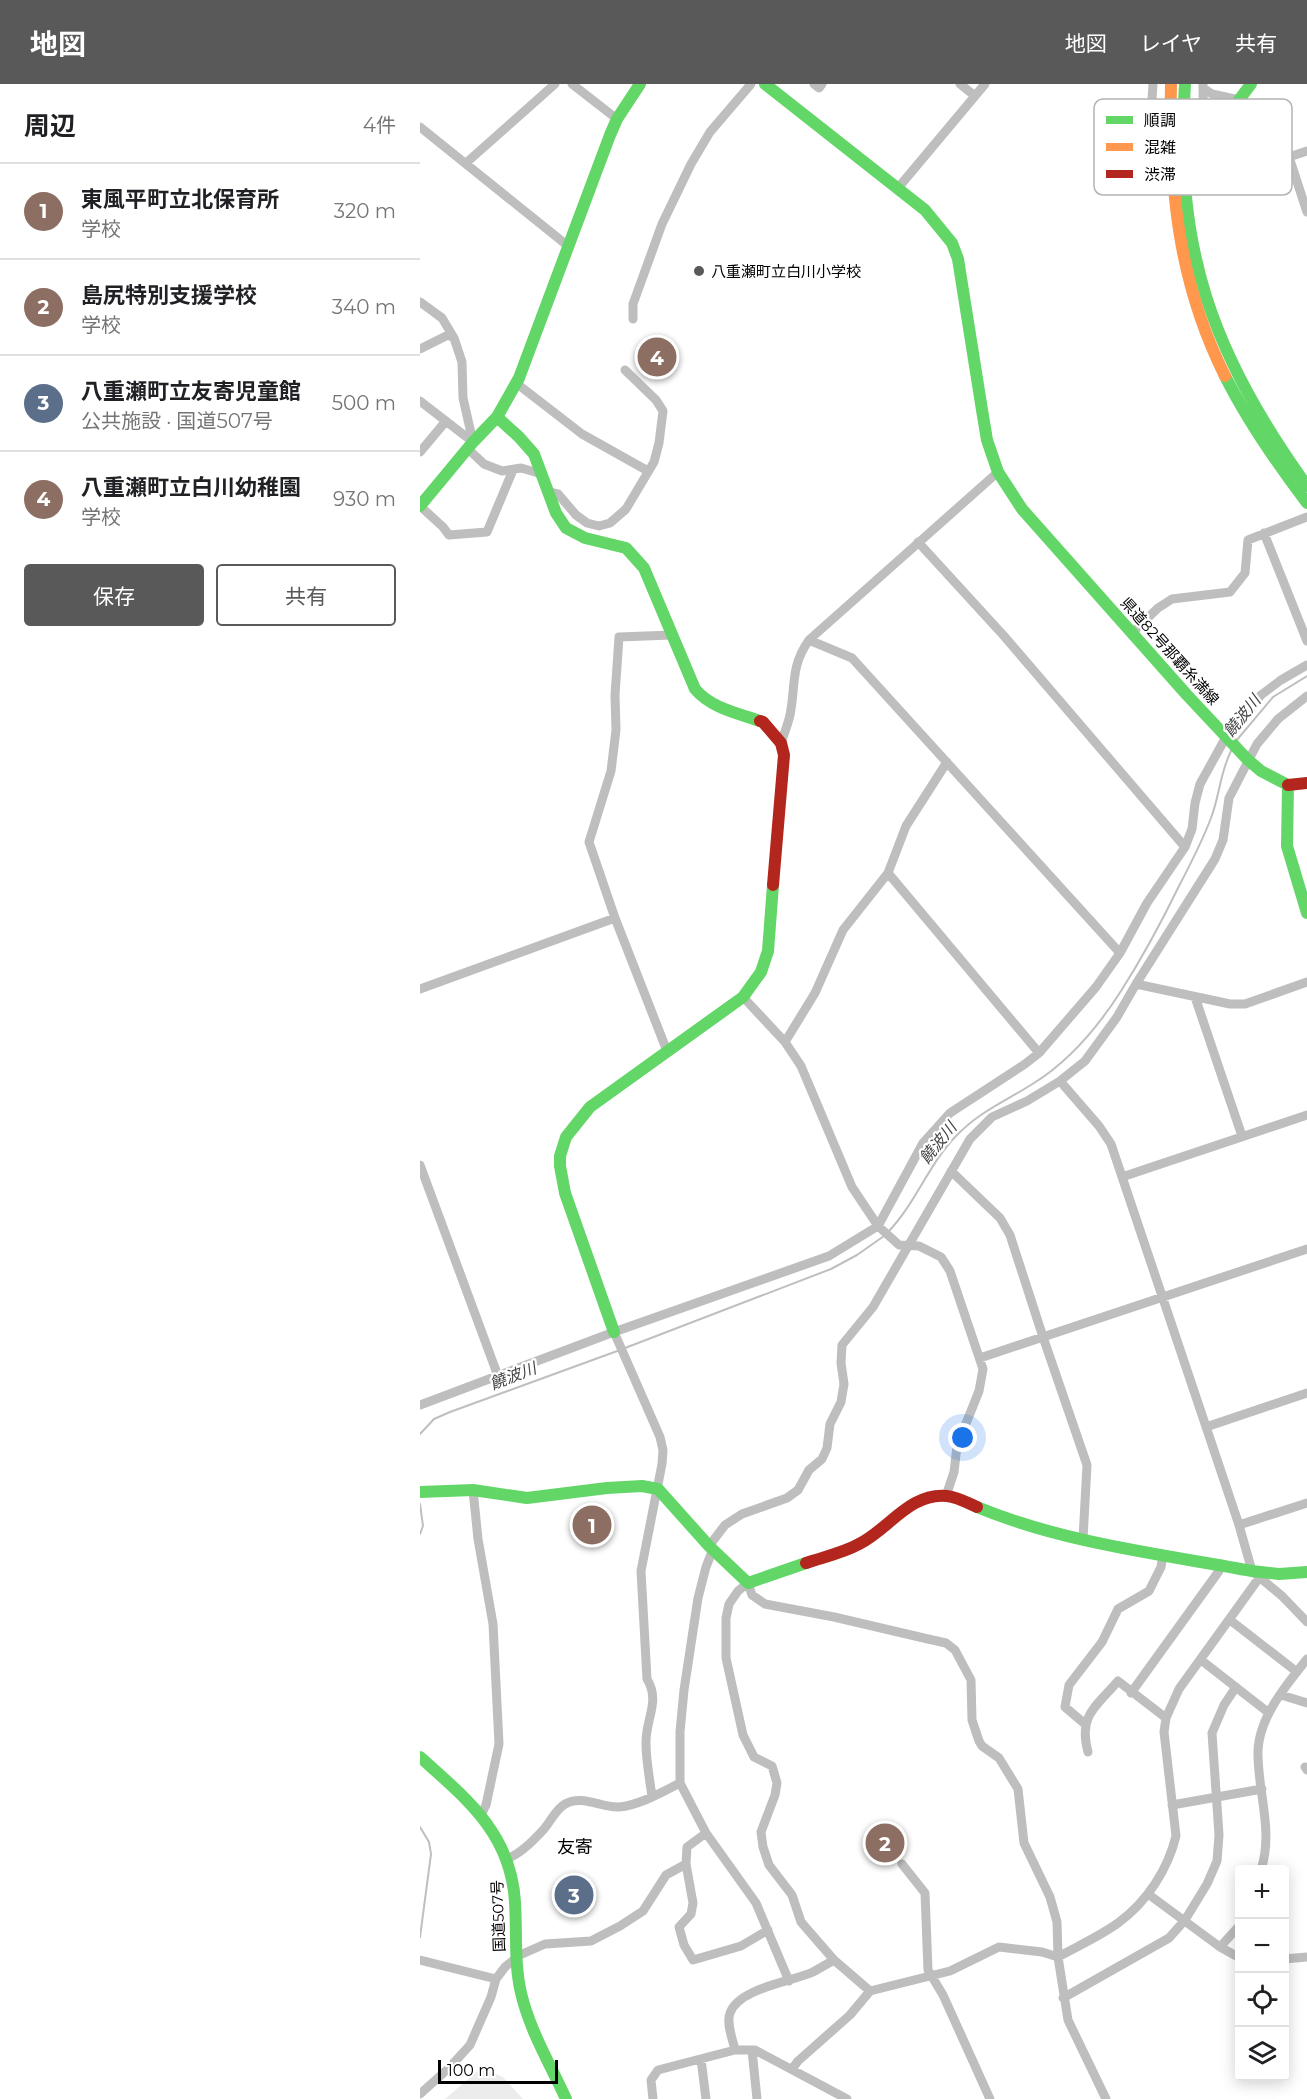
<!DOCTYPE html>
<html lang="ja">
<head>
<meta charset="utf-8">
<style>
	body { margin:0; font-family:Montserrat,"Noto Sans JP",sans-serif; background:#f2f2f2; color:#202124 }
	.controls { position:absolute; right:18px; bottom:18px; display:grid; overflow:hidden; border-radius:6px; box-shadow:0 3px 15px #0003 }
	.controls button { width:54px; height:54px; display:grid; place-items:center; padding:0; border:0; border-bottom:2px solid #e0e0e0; background:#fff; color:#202124; font:30px sans-serif }
	.scale { position:absolute; left:18px; bottom:15px; width:120px; box-sizing:border-box; padding-left:6px; border:3px solid #000; border-top:0; font-size:16px; line-height:21px; white-space:nowrap; color:#000; -webkit-text-stroke:4px #fff; paint-order:stroke }
	.you { position:absolute; left:543px; top:1354px; width:21px; height:21px; margin:-15px; border:4px solid #fff; border-radius:50%; background:#1a73e8; box-shadow:0 0 0 9px #1a73e833 }
	.badge { display:grid; place-items:center; width:39px; height:39px; border-radius:50%; background:#595959; color:#fff; font-size:20px; font-weight:700 }
	.pin { position:absolute; translate:-50% -50%; border:3px solid #fff; box-shadow:0 2px 6px #0006 }
	.list { margin:0; padding:0; list-style:none }
	h2 { display:flex; justify-content:space-between; align-items:center; height:78px; margin:0; padding:0 24px; font-size:26px }
	h2 small { font-size:20px; font-weight:400; color:#757577 }
	.list li { display:grid; grid-template-columns:39px 1fr auto; gap:18px; align-items:center; box-sizing:border-box; height:96px; padding:0 24px; border-top:2px solid #e0e0e0 }
	.list b { display:block; font-size:22px; white-space:nowrap }
	.list p { margin:0; font-size:20px; white-space:nowrap; color:#757577 }
	.list em { font-size:20px; font-style:normal; color:#757577 }
	.actions { display:flex; gap:12px; padding:18px 24px }
	.actions a { flex:1; padding:14px 0; border:2px solid #595959; border-radius:6px; text-align:center; font-size:21px; color:#595959 }
	.actions .main { background:#595959; color:#fff }
	.icon { flex:none; width:33px; height:33px; fill:none; stroke:currentColor; stroke-width:2; stroke-linecap:round; stroke-linejoin:round }
	.map { position:relative; flex:none; width:887px; height:2015px; overflow:hidden }
	header { display:flex; align-items:center; gap:36px; box-sizing:border-box; height:84px; padding:0 30px; background:#595959; color:#fff }
	header strong { font-size:28px }
	nav { display:flex; gap:33px; margin-inline-start:auto; font-size:21px }
	main { display:flex }
	aside { flex:1; background:#fff }
	.map>svg:first-child { display:block }
	.green { fill:#ececec }
	.lines { fill:none; stroke-linecap:round; stroke-linejoin:round }
	.stream { stroke:#bfbfbf; stroke-width:2 }
	.street { stroke:#bebebe; stroke-width:9 }
	.fast { stroke:#63d668; stroke-width:12 }
	.slow { stroke:#ff974d; stroke-width:12 }
	.jam { stroke:#b3261e; stroke-width:12 }
	.poi-dot { fill:#595959; stroke:#fff; stroke-width:2 }
	.labels { text-anchor:middle; dominant-baseline:central; stroke-width:4.5; stroke-linejoin:round; paint-order:stroke }
	.poi-label { font-size:15px; fill:#000; stroke:#fff; text-anchor:start }
	.street-label { font-size:15px; fill:#000; stroke:#fff }
	.water-label { font-size:16px; font-style:italic; fill:#444; stroke:#fff }
	.quarter-label { font-size:18px; fill:#000; stroke:#fff }
	.key { fill:#fff; stroke:#b2b2b2; stroke-width:1.5 }
	.key-label { font-size:16px; fill:#000 }
</style>
</head>
<body>
<header>
<strong>地図</strong>
<nav><a>地図</a><a>レイヤ</a><a>共有</a></nav>
</header>
<main>
<aside>
<h2>周辺<small>4件</small></h2>
<ul class="list">
<li><span class="badge" style="background:#8d6e63">1</span><div><b>東風平町立北保育所</b><p>学校</p></div><em>320 m</em></li>
<li><span class="badge" style="background:#8d6e63">2</span><div><b>島尻特別支援学校</b><p>学校</p></div><em>340 m</em></li>
<li><span class="badge" style="background:#5c6f8a">3</span><div><b>八重瀬町立友寄児童館</b><p>公共施設 · 国道507号</p></div><em>500 m</em></li>
<li><span class="badge" style="background:#8d6e63">4</span><div><b>八重瀬町立白川幼稚園</b><p>学校</p></div><em>930 m</em></li>
</ul>
<div class="actions"><a class="main">保存</a><a>共有</a></div>
</aside>
<div class="map">
<svg width="887" height="2015" viewBox="0 0 887 2015">
	<rect width="100%" height="100%" fill="#fff"/>
	<path class="green" d="M61 1984 83 1993 103 2015H25Z"/>
	<g class="lines">
		<path class="stream" d="M816 657 853 613 887 592
			M468 1148C496 1119 508 1081 536 1052 560 1027 586 1017 614 999 651 976 678 943 701 907 722 874 741 839 758 804 770 781 782 758 791 734 800 711 800 687 812 665
			M205 1264 411 1185 437 1171 464 1152
			M0 1350 14 1335 30 1328 200 1266
			M0 1420 3 1442 0 1450
			M0 1743 9 1758 11 1770 0 1853"/>
		<path class="street" d="M152 0 197 35
			M394 0 399 4 402 0
			M540 0 555 12
			M783 0V4L792 10 819 16
			M783 4 784 81
			M783 21 800 48 823 66
			M0 43 148 162
			M887 67 869 73 887 128
			M46 79 135 0
			M727 94 733 0
			M478 104 565 0
			M0 218 22 234 34 254 42 278 43 314 53 358
			M213 235V220L242 140 271 80 290 48 331 0
			M0 265 28 251 34 254
			M96 299 162 350 228 387
			M0 317 53 358
			M47 364 64 380 82 387 101 384 122 390
			M0 368 26 337
			M129 408 138 410 156 431 167 439 179 442 190 439 206 425 234 378 239 359 243 327 236 316 205 286
			M0 422 23 443 29 451 67 448 93 386
			M844 449 887 557
			M498 458 584 552 765 763
			M713 548 738 524 752 515 810 508 825 489 828 456 887 433
			M389 556 432 574 700 869
			M361 659C364 650 368 640 370 631 376 601 370 583 389 556L578 388
			M468 789 619 969
			M716 900 810 920H825L887 898
			M0 905 195 834
			M323 913 365 958 381 982 432 1103 458 1142 479 1161 499 1162 521 1173 530 1187 563 1285 559 1307 537 1362 534 1388 526 1412
			M775 913 822 1052
			M365 958 395 909 423 846 468 789 486 742 527 678
			M247 967 195 834 169 758 191 687 196 646 195 611 199 553 252 551
			M640 997 679 1042 691 1060 819 1441 832 1487 862 1512 887 1538
			M0 1081 78 1292
			M531 1087 580 1134 590 1151 623 1253 667 1381 663 1455
			M702 1093 887 1031
			M194 1248 240 1353 243 1366 242 1380 221 1487 227 1595C241 1618 225 1635 226 1660 226 1677 230 1696 232 1713
			M560 1274 887 1165
			M0 1321 194 1248 409 1172 458 1142 503 1059 530 1029 605 980 619 969 676 903 700 869 727 819 765 763 772 745 775 719 780 700 806 653 841 611 861 596 887 581
			M786 1343 887 1309
			M53 1406 58 1455 73 1540 79 1660 66 1721 61 1731
			M819 1441 887 1419
			M289 1462 305 1441 322 1430 367 1414 378 1406 389 1386 402 1375 407 1364 410 1340 421 1318 424 1300 421 1279 422 1261 453 1223 550 1055 572 1033 607 1017 640 997 665 977 697 933 716 900 795 775 803 756 809 714 837 660 858 635 887 612
			M293 1465 286 1483 278 1514 264 1606 260 1648V1699L286 1749 336 1819 369 1897
			M810 1536 877 1588
			M781 1576 849 1629
			M711 1609 799 1487 801 1482
			M861 1611 887 1619
			M665 1640 645 1623 649 1601 682 1558 698 1525 729 1507 741 1483 743 1471
			M668 1668C658 1631 676 1623 698 1597L746 1634
			M885 1683 887 1686
			M752 1721 842 1705
			M286 1749 267 1763 266 1780 273 1819 271 1830 259 1843 264 1861 273 1876 321 1862 348 1846
			M88 1774C101 1770 115 1755 124 1745 131 1737 136 1725 145 1720 162 1710 181 1724 199 1723 220 1721 242 1708 260 1699
			M482 1780 505 1809 508 1886 523 1911 570 2015
			M841 1786C854 1746 837 1706 838 1667 839 1633 867 1600 887 1575
			M728 1810 800 1863 820 1841
			M800 1863 820 1874
			M864 1875 887 1873
			M0 1876 76 1895
			M450 1907 414 1876 381 1838 372 1811 349 1781 343 1763 341 1748 355 1711 357 1699 352 1682 334 1673 323 1651 306 1574V1534L309 1520 318 1507 328 1499 332 1511 345 1520 414 1533 508 1555 526 1559 535 1566 551 1596 552 1636 559 1657 562 1662 579 1674 598 1705 604 1759 630 1813 637 1838 638 1873 648 1936 686 2015
			M643 1914 749 1854 765 1836 787 1800 797 1777 799 1751 792 1649 804 1621 816 1603
			M315 1966C313 1956 306 1940 310 1929 319 1904 371 1898 393 1888 400 1884 407 1880 414 1876
			M332 1966 337 2015
			M281 1975 286 2015
			M372 1985 378 1977 430 1931 450 1907 530 1887 579 1863 622 1868 638 1873C658 1862 680 1852 698 1839 727 1818 748 1785 756 1752L744 1648 746 1634 759 1605 839 1494
			M0 2010 29 1984 50 1961 71 1913 76 1895 85 1883 100 1871 125 1860 171 1857 200 1842 223 1827 246 1791 266 1780
			M233 2015 231 1996 238 1986 315 1966H335L427 2015"/>
		<path class="fast" d="M345 0 505 126 532 159 538 175 562 326
			M765 0C753 162 793 272 887 402
			M819 16 831 0
			M805 292C828 338 856 378 887 419
			M562 326 567 356 578 388 602 425 767 611 828 676 841 687 868 701 867 762 887 829
			M77 333 99 353 114 370 136 429 146 444 165 454 206 464 224 484 275 605C291 624 317 629 340 637
			M0 422 53 358 77 333 99 294 190 51 197 35 220 0
			M194 1248 145 1109 140 1082V1072L146 1053 170 1023 323 913 341 888 348 867 353 801
			M0 1408 53 1406 107 1414 187 1404 222 1402 238 1405 289 1462 328 1499 386 1479
			M557 1423C644 1459 740 1470 832 1487L859 1490 887 1488
			M0 1673C47 1715 91 1750 95 1818 97 1848 94 1879 101 1909 110 1947 130 1980 146 2015"/>
		<path class="slow" d="M751 0C749 104 758 198 805 292"/>
		<path class="jam" d="M340 637 343 638 361 659 364 671 353 801
			M868 701 887 699
			M386 1479C403 1473 423 1469 439 1460 468 1446 490 1408 527 1412 537 1413 548 1419 557 1423"/>
	</g>
	<circle class="poi-dot" cx="279" cy="187" r="6"/>
	<g class="labels">
		<g class="poi-label">
			<text x="291" y="187">八重瀬町立白川小学校</text>
		</g>
		<g class="street-label">
			<text transform="translate(750 567) rotate(48)">県道82号那覇糸満線</text>
			<text transform="translate(78 1832) rotate(-92)">国道507号</text>
		</g>
		<g class="water-label">
			<text transform="translate(822 632) rotate(-51)">饒波川</text>
			<text transform="translate(518 1059) rotate(-51)">饒波川</text>
			<text transform="translate(93 1292) rotate(-21)">饒波川</text>
		</g>
		<g class="quarter-label">
			<text x="155" y="1763">友寄</text>
		</g>
	</g>
	<rect x="674" y="15" width="198" height="96" rx="9" class="key"/>
	<rect x="686" y="32" width="27" height="8" fill="#63d668"/>
	<rect x="686" y="59" width="27" height="8" fill="#ff974d"/>
	<rect x="686" y="86" width="27" height="8" fill="#b3261e"/>
	<g class="key-label">
		<text x="724" y="42">順調</text>
		<text x="724" y="69">混雑</text>
		<text x="724" y="96">渋滞</text>
	</g>
</svg>
<div class="controls">
<button>+</button>
<button>−</button>
<button><svg class="icon" aria-label="locate" viewBox="0 0 24 24"><circle cx="12" cy="12" r="6"/><path d="M12 2v4M12 18v4M2 12h4M18 12h4"/></svg></button>
<button><svg class="icon" aria-label="layers" viewBox="0 0 24 24"><path d="M12 4l9 5-9 5-9-5zM3 14l9 5 9-5"/></svg></button>
</div>
<div class="scale">100 m</div>
<div class="you"></div>
<div class="pin badge" style="left:172px;top:1441px;background:#8d6e63">1</div>
<div class="pin badge" style="left:465px;top:1759px;background:#8d6e63">2</div>
<div class="pin badge" style="left:154px;top:1811px;background:#5c6f8a">3</div>
<div class="pin badge" style="left:237px;top:273px;background:#8d6e63">4</div>
</div>
</main>
</body>
</html>
